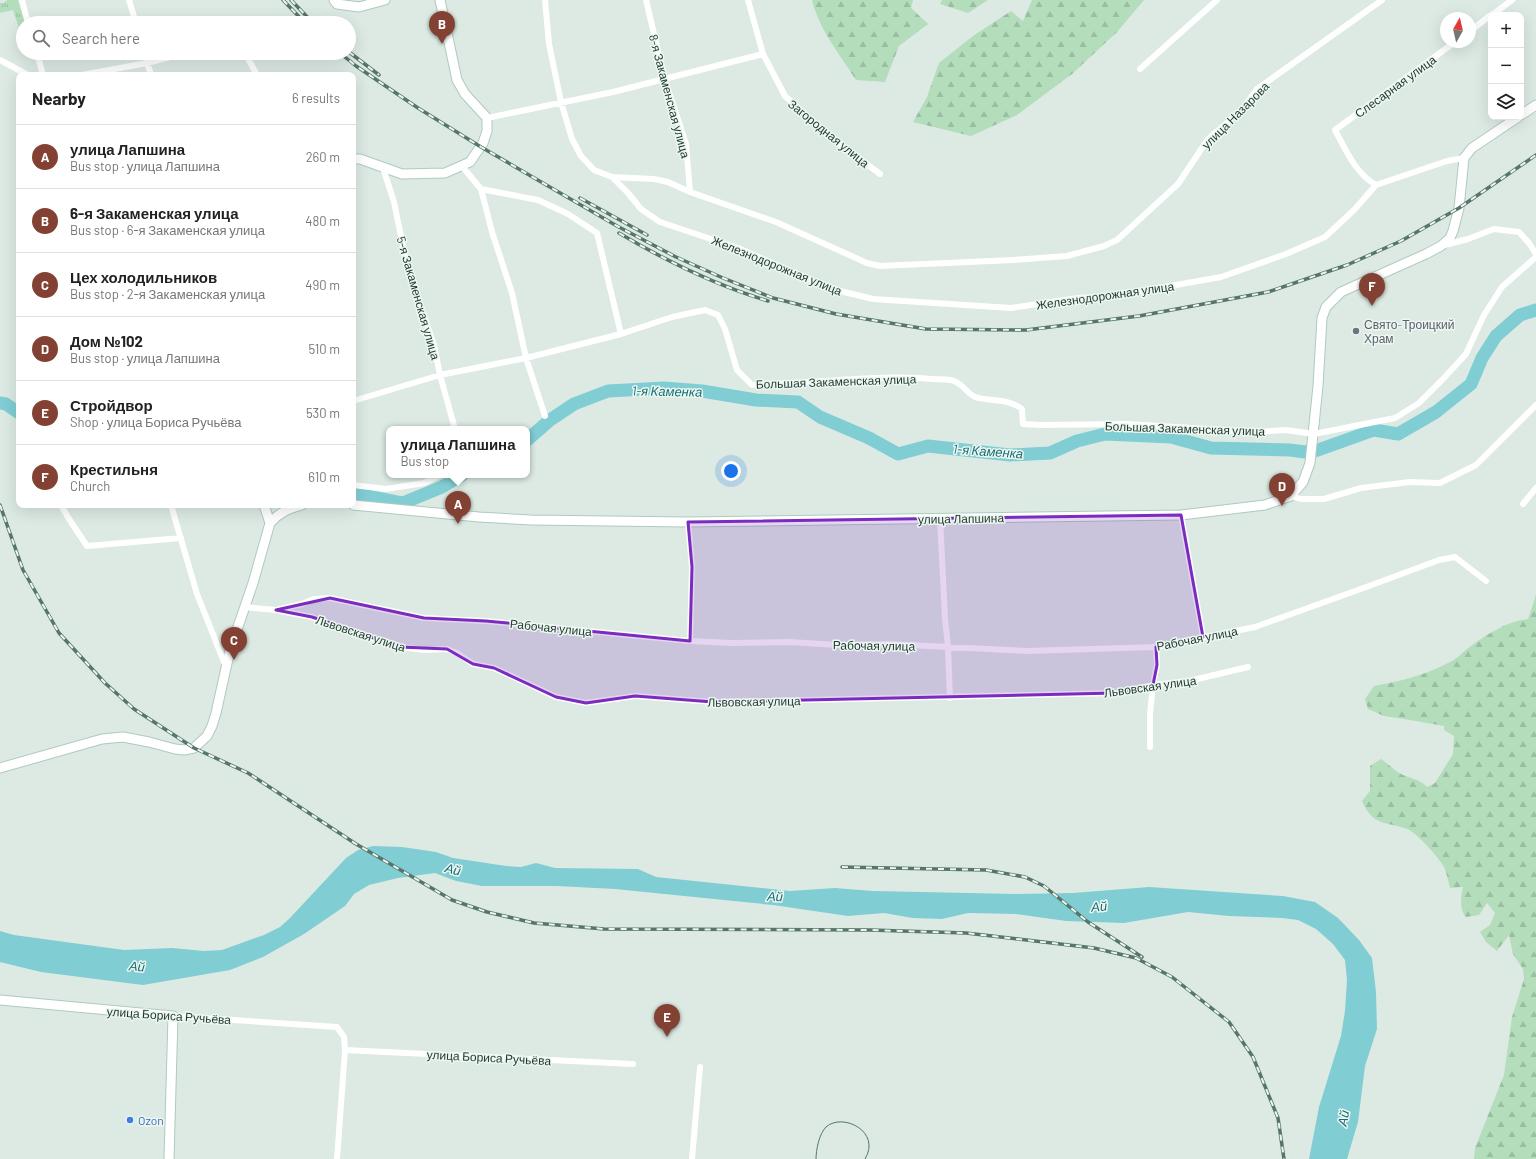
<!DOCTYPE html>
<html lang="en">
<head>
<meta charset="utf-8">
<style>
	body { margin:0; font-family:Barlow,sans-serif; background:#f2f2f2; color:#222 }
	.controls { position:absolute; right:12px; top:12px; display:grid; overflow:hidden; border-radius:8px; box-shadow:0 4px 16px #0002 }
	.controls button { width:36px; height:36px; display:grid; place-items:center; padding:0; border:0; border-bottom:1px solid #e0e0e0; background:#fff; color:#222; font:20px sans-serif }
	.compass { position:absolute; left:1440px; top:12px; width:36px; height:36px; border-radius:50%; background:#fff; box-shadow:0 4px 16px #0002; rotate:8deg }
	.you { position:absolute; left:731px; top:471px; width:14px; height:14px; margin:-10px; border:3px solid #fff; border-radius:50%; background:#1a73e8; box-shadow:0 0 0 6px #1a73e833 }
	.badge { display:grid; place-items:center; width:26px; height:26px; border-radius:50%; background:#834134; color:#fff; font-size:13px; font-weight:700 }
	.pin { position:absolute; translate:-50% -33px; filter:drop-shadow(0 1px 2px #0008) }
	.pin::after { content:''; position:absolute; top:21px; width:14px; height:12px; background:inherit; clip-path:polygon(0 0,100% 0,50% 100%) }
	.popup { position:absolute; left:386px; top:426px; width:144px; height:52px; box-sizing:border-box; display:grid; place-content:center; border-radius:8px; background:#fff; filter:drop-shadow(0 1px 3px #0005); font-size:13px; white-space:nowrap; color:#767676 }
	.popup b { font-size:15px; color:#222 }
	.popup::after { content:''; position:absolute; left:50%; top:100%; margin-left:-8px; border:8px solid transparent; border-top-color:#fff }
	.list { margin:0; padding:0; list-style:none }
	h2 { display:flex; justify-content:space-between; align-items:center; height:52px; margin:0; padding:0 16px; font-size:17px }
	h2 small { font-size:13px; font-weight:400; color:#767676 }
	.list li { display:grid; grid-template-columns:26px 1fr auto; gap:12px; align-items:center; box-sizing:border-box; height:64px; padding:0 16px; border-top:1px solid #e0e0e0 }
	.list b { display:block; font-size:15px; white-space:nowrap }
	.list p { margin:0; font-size:13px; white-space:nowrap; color:#767676 }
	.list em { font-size:13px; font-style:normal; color:#767676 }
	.icon { flex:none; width:22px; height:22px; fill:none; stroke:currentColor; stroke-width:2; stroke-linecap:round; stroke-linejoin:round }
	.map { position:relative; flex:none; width:1536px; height:1159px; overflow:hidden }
	.search { position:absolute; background:#fff; box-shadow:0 4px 16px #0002; left:16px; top:16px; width:340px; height:44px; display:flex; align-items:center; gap:10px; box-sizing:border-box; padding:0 14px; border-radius:22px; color:#767676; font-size:15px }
	.panel { position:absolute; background:#fff; box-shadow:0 4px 16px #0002; left:16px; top:72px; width:340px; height:436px; border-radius:8px }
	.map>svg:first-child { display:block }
	.grass { fill:url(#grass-tufts) }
	.forest { fill:url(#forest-firs) }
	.water { fill:#80cdd3 }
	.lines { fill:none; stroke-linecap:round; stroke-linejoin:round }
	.river { stroke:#80cdd3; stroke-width:13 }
	.secondary-casing { stroke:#afcabe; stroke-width:11 }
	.street { stroke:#fff; stroke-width:6 }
	.secondary { stroke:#fff; stroke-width:9 }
	.tram { stroke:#57766b; stroke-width:1 }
	.rail-casing { stroke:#57766b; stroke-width:3.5 }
	.rail { stroke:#edf6f1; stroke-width:2; stroke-dasharray:6; stroke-linecap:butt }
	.marked { fill:#7b2cbf; fill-opacity:0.2; stroke:#7b2cbf; stroke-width:3; stroke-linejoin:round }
	.worship-dot { fill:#6b7280; stroke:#edf6f1; stroke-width:1.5 }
	.shop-dot { fill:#3f7fe0; stroke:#edf6f1; stroke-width:1.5 }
	.labels { text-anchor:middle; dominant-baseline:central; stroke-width:3; stroke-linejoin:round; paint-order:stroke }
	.street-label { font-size:12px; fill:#1e3930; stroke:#edf6f1 }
	.worship-label { font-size:12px; fill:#5b616d; stroke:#edf6f1; text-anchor:start }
	.shop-label { font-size:12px; fill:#366cbe; stroke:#edf6f1; text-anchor:start }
	.water-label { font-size:13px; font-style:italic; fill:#156f77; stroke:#edf6f1 }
</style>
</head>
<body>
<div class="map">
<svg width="1536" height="1159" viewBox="0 0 1536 1159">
	<defs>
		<pattern id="grass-tufts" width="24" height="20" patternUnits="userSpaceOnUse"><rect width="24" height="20" fill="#b3ddbb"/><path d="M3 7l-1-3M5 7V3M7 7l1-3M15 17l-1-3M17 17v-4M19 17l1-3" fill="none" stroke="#9abea1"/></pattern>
		<pattern id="forest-firs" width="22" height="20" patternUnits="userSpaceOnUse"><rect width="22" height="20" fill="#b3ddbb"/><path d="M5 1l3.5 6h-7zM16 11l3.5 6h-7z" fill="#9abea1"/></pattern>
	</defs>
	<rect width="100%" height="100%" fill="#dceae3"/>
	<path class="grass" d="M7 0H18L25 23H23V40L13 10 0 13V3H4Z"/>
	<path class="forest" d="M812 0H913L911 8 928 24 899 46 885 82 856 80C840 55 819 29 812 0Z
		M942 0H988L968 13 940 4Z
		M1032 0H1144L1117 32 1072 74 1017 115 971 136 913 122 927 97 939 63 973 36 1011 11 1023 21Z
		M1536 595V1159H1474L1475 1148 1504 1075 1512 1017 1524 979 1523 969 1513 954 1509 935 1497 951 1486 942 1480 932 1490 925 1495 913 1487 903 1479 915 1466 917C1459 909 1461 897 1463 887L1450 888C1448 881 1447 873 1444 867 1439 858 1416 832 1407 829 1386 821 1373 827 1362 801L1370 791V766L1381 759C1387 763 1393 769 1399 773 1408 778 1420 779 1427 787L1435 783 1453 754 1454 736 1444 730V726L1404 719 1384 716 1368 709 1365 699 1374 686C1401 681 1426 675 1450 662 1457 659 1462 653 1467 649 1484 636 1507 621 1528 619Z"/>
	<path class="water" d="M373 846 402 847 436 852 453 858 506 866 521 867 536 863 555 868 638 869 656 877 790 891 835 888 873 891 1016 894 1073 893 1149 887 1283 896 1315 902 1338 918 1359 940 1372 958 1376 992 1377 1029 1365 1066 1358 1122 1347 1159H1309L1319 1107 1341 1036 1345 1011 1347 980 1345 960 1333 944 1316 929 1298 920 1282 918 1229 916 1188 912 1124 923 1066 921 1016 914 968 913 942 919 913 918 884 913 848 916 773 905 615 889 557 886H482L456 881 435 873 398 878 369 885 354 894 345 906 304 934 263 957 230 970 143 985 41 972 0 962V931L14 935 124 950 172 948 204 951 222 950 264 935 280 927 289 919 346 858 358 850Z"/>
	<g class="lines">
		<path class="river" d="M0 403 6 404 19 413
			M527 440 550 420 574 404 608 391 664 388 702 391 756 400 798 402 820 417 869 438 898 454 928 446 1010 455 1050 453 1077 441 1105 434 1171 437 1211 448 1290 450 1305 452 1318 450 1374 430 1398 434 1436 412 1471 384 1482 358 1496 336 1520 315 1536 310
			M353 493 403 503 442 487 462 475"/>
		<defs>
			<path id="secondary" d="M334 0 337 4 359 7 385 0
				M1521 115 1536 105
				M353 159H360L402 174 445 173 470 162 483 143 487 131V118L465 94 457 80 440 0
				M353 505 479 517 531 520 688 522 1181 515 1265 505 1291 496 1303 482 1310 463 1318 386 1322 318 1326 307 1341 292 1426 254 1441 246 1450 238 1453 231 1459 208 1464 158 1472 148 1518 117
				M270 523C280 512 288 509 302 505
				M0 768 102 739 123 737 149 742 175 749 184 750 194 748 207 736 212 726 216 713 230 650 253 583 270 523 264 505
				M0 1000 173 1016 169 1159"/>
		</defs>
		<use href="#secondary" class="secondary-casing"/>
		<path class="street" d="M22 0 28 23
			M129 0 136 23
			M545 0 549 44 561 102 572 139 581 156 594 170 612 177 654 179 668 182 690 192 776 222 867 263 880 266 1013 260 1067 256 1104 246 1117 240 1178 184 1208 139 1241 111 1257 89 1382 0
			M646 0 665 80 686 144 690 192
			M748 0 763 54 785 96 828 135 880 174
			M1492 15 1512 0
			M1470 31 1491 15
			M37 53 43 75
			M144 53 151 75
			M245 53 257 75
			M0 60 28 75
			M1140 69 1217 0
			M82 75 147 63 186 53
			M487 118 613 92 763 54
			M461 165 481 189 492 232 512 293 526 358 545 416
			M383 168 394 202 407 266 434 345 440 375 455 429
			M612 177 628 193 641 209 660 222 738 248 815 282 844 292 873 299 1011 308 1078 298 1114 296 1221 277 1286 254 1325 237 1354 210 1376 185 1447 161 1464 158
			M1376 185C1356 174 1345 149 1335 130L1455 42
			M481 189 538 200 568 214 597 233 621 334
			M1445 245 1468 239 1494 229 1519 232 1529 243 1536 254
			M353 401 440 375 526 358 621 334 672 317 705 310 718 315 725 329 737 370 752 385C812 384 872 374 932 379 939 380 950 378 956 382 963 385 968 394 975 397 991 402 1008 398 1022 409L1023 424 1041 425 1127 424 1257 432 1286 430 1314 434 1395 418 1419 403 1444 378 1466 354 1484 315 1502 287 1536 257
			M353 485 386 489 424 483 440 475
			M1291 496 1301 499H1324L1361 488 1410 482 1440 483 1476 465 1536 405
			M1523 504 1536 488
			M61 505 69 519 87 546 181 538
			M171 505 197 594 226 667
			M1181 515 1203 637
			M940 518 945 618 948 647 950 698
			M688 522 692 567 690 641
			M244 607 276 610 302 604 314 599 330 598 424 618 486 621 690 641 731 643 790 642 837 645 889 644 1027 651 1156 647 1255 627 1369 586 1439 560 1455 557 1486 581
			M280 611 312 617 342 629 400 647 425 650 447 649 457 653 473 664 494 668 556 697 586 703 635 696 713 702 1116 693 1153 685 1189 681 1248 667
			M1150 747V714L1153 685 1157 665 1156 647
			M173 1016 337 1027 344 1037 345 1050 337 1159
			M345 1050 633 1064
			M692 1159 700 1067"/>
		<use href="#secondary" class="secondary"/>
		<path class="tram" d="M816 1159C816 1150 819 1134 826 1127 843 1112 882 1132 865 1159"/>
		<defs>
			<path id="rail" d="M283 0 305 23
				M291 0 313 23
				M349 52 379 75
				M340 53 356 66 418 108 481 147 617 226 676 257 723 278 773 298 836 314 926 329 1026 330 1139 316 1268 292 1347 265 1401 241 1459 208 1536 155
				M580 198 647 235
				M619 233C666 261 715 285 768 301
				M0 505 23 570 59 633 105 683 134 709 194 748 248 773 356 844 452 900 487 912 534 923 604 929 870 930 966 933 1094 948 1136 958 1172 977 1229 1022 1253 1057 1278 1118 1284 1159
				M842 867 986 870 1025 877 1044 886 1088 922 1142 957"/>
		</defs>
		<use href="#rail" class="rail-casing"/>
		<use href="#rail" class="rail"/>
	</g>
	<path class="marked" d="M1181 515 1203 637 1156 647 1157 665 1153 685 1116 693 713 702 635 696 586 703 556 697 494 668 473 664 447 649 400 647 312 617 276 610 330 598 424 618 486 621 690 641 692 567 688 522Z"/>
	<circle class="worship-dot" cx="1356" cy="331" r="4"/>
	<circle class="shop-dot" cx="130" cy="1120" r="4"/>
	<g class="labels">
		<g class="street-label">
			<text transform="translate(1395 86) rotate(-36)">Слесарная улица</text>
			<text transform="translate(670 96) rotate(75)">8-я Закаменская улица</text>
			<text transform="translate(1235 115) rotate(-45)">улица Назарова</text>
			<text transform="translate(829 133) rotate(39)">Загородная улица</text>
			<text transform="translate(777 265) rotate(22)">Железнодорожная улица</text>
			<text transform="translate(1105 295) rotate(-8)">Железнодорожная улица</text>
			<text transform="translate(419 298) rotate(74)">5-я Закаменская улица</text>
			<text transform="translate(836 381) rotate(-2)">Большая Закаменская улица</text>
			<text transform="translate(1185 428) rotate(2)">Большая Закаменская улица</text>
			<text transform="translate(961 518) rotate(-1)">улица Лапшина</text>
			<text transform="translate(551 627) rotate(6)">Рабочая улица</text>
			<text transform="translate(361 633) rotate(18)">Львовская улица</text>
			<text transform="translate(1197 638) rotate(-11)">Рабочая улица</text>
			<text transform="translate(874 645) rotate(1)">Рабочая улица</text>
			<text transform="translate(1150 686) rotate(-8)">Львовская улица</text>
			<text transform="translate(754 701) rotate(-1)">Львовская улица</text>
			<text transform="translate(169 1015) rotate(4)">улица Бориса Ручьёва</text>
			<text transform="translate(489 1057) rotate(3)">улица Бориса Ручьёва</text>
		</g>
		<g class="worship-label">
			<text x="1364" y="324">Свято-Троицкий<tspan x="1364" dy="14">Храм</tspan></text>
		</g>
		<g class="shop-label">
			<text x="138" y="1120">Ozon</text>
		</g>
		<g class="water-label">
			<text transform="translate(667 391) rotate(1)">1-я Каменка</text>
			<text transform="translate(988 451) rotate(4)">1-я Каменка</text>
			<text transform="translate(453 869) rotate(13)">Ай</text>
			<text transform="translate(775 896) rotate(2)">Ай</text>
			<text transform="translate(1099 906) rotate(-5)">Ай</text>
			<text transform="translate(137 966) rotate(5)">Ай</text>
			<text transform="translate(1343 1118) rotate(-79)">Ай</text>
		</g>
	</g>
</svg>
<div class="controls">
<button>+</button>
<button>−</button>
<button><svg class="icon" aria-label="layers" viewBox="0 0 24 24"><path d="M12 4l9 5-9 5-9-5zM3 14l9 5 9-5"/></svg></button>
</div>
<svg class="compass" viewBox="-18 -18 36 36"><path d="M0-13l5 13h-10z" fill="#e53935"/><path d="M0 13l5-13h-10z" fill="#767676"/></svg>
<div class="you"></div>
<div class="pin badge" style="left:458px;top:524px">A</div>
<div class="popup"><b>улица Лапшина</b>Bus stop</div>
<div class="pin badge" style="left:442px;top:44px">B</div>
<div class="pin badge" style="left:234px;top:660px">C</div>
<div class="pin badge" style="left:1282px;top:506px">D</div>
<div class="pin badge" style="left:667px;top:1037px">E</div>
<div class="pin badge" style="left:1372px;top:306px">F</div>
<div class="search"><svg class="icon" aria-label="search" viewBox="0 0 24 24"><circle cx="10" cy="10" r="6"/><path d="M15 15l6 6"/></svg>Search here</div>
<section class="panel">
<h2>Nearby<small>6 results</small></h2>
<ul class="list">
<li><span class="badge">A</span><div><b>улица Лапшина</b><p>Bus stop · улица Лапшина</p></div><em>260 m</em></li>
<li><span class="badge">B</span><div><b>6-я Закаменская улица</b><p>Bus stop · 6-я Закаменская улица</p></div><em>480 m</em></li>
<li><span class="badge">C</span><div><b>Цех холодильников</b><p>Bus stop · 2-я Закаменская улица</p></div><em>490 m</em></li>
<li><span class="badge">D</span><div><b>Дом №102</b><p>Bus stop · улица Лапшина</p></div><em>510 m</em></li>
<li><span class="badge">E</span><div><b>Стройдвор</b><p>Shop · улица Бориса Ручьёва</p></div><em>530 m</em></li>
<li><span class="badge">F</span><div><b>Крестильня</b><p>Church</p></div><em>610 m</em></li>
</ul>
</section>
</div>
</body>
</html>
